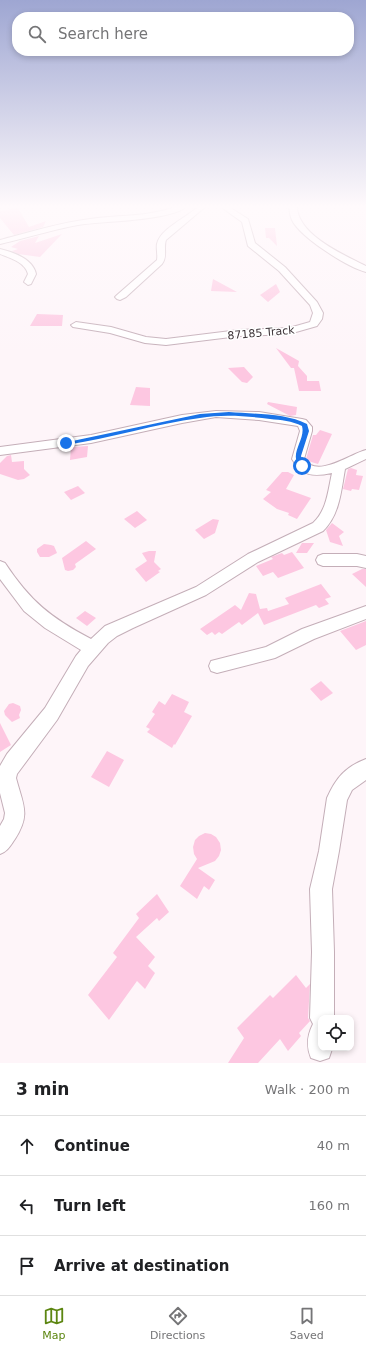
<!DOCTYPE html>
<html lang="en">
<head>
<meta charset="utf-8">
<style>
	body { margin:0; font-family:"DejaVu Sans",sans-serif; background:#f2f2f2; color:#202124 }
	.controls { position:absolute; right:12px; bottom:12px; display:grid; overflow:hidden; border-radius:8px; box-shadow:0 2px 6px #0003 }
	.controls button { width:36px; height:36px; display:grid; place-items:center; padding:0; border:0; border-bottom:1px solid #e0e0e0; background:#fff; color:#202124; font:20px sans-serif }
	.stop { position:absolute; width:12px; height:12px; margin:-9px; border:3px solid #1a73e8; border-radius:50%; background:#fff }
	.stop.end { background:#1a73e8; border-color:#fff; box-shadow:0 1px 4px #0008 }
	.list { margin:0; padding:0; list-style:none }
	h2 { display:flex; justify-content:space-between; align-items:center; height:52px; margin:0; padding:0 16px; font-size:17px }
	h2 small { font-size:13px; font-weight:400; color:#757577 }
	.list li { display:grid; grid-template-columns:26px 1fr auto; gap:12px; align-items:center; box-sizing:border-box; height:60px; padding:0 16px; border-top:1px solid #e0e0e0 }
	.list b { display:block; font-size:15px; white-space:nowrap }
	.list em { font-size:13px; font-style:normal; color:#757577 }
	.icon { flex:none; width:22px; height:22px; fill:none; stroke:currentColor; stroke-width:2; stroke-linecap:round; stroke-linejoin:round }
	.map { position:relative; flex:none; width:366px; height:1063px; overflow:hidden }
	.search { position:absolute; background:#fff; box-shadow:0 2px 6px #0003; left:12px; right:12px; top:12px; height:44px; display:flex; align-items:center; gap:10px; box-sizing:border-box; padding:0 14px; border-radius:16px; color:#757577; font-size:15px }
	.sheet { height:232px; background:#fff }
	nav { display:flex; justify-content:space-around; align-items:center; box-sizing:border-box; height:56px; border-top:1px solid #e0e0e0; background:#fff; font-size:11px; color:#757577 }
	nav a { display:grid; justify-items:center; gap:2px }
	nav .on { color:#5c8611 }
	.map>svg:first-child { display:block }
	.building { fill:#fdc7e1 }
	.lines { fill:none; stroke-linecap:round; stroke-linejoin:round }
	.minor-casing { stroke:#c4aeb8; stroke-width:2 }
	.minor { fill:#fff; fill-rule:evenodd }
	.route { fill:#1a73e8 }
	.labels { text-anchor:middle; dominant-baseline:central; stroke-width:3; stroke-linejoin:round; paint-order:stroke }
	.far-street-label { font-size:11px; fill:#3f363a; stroke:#fff }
</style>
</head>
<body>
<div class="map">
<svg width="366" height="1063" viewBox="0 0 366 1063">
	<rect width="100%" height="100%" fill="#fef5f9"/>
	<path class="building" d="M18 208 29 227 46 221 43 227 14 235 0 218V211Z
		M265 228H275L277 246 269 238H266Z
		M62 234 40 257 18 254 12 251 18 249 11 247 20 241 39 236 35 243Z
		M213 279 237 292 211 291Z
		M276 284 280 292 268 302 260 295Z
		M37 314 63 315 62 326H30Z
		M276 348 299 361 298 366 307 376V381H319L321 391H299L294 368H291Z
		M244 367 253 377 247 383 242 382 228 368Z
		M136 387 150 388V406L130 405Z
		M268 402 297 407 296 415 290 416 267 404Z
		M320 430 332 434 318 464 308 461 306 459 313 435H316Z
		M88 446 87 457 70 460 71 447Z
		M11 455 12 462 24 461V469L30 475 24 479 18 480 0 474V463L7 456Z
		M351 468 357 470 356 475 363 476 359 490 352 489 351 491 343 489 348 469Z
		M282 472H288L294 475 286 489 311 498 297 519 288 515 289 513 277 509 263 499 271 492 266 490Z
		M78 486 85 493 71 500 64 492Z
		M137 511 147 520 135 528 124 519Z
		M213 519 219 520 215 533 204 539 195 530Z
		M332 523 344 532 339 536 343 546 330 542 326 530Z
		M86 541 96 549 75 564 76 567 73 570 68 571 65 570 62 558Z
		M302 543H314L307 553H296Z
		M44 544 51 545 54 546 57 553 49 557H40L37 552V549Z
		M149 551H156L154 562 161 569 158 571 160 572 146 582 135 569 147 561 142 553Z
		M292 552 304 568 278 578 273 572 263 576 256 566 273 559 271 557 282 553 284 555Z
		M362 569H366V587L352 574Z
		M321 584 331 597 325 599 329 604 319 608 316 605 264 625 258 613 242 625 239 622 222 634 219 632 215 635 212 632 207 635 200 629 235 605 241 610 249 593 256 594 260 609 267 608 268 611 289 604 285 598Z
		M85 611 96 618 87 626 76 618Z
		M366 621V645L356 650 340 631Z
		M321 681 333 693 321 701 310 689Z
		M172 694 189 702 184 712 192 716 175 745 174 744 172 748 147 732 150 729 146 727 155 714 152 712 159 701 165 705Z
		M13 703 20 706 21 710 19 715 20 718 12 722 5 715 4 711 9 704Z
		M0 723 11 745 0 752Z
		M107 751 124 760 109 787 91 777Z
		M205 833 211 834 216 837 220 843 221 850 219 856 215 861 198 868 215 880 209 890 204 886 197 899 180 886 197 859 194 854 193 847 195 840 199 836Z
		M157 894 169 912 159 921 157 918 136 937 155 957 148 966 155 973 145 989 137 981 109 1020 88 995 117 957 113 953 139 918 136 914Z
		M296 975 306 988 310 984 308 1018 310 1021 299 1033 301 1036 288 1051 280 1039 258 1063H228L244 1038 237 1028 270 995 273 998Z"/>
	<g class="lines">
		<defs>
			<path id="minor" d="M175 207H186C168 221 103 221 78 225 51 230 26 238 0 244V240C30 232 59 223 90 219 118 215 148 217 175 207Z
				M198 207H205L166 240C163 248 168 256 162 264L126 297 120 300 117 299 115 297 117 295 157 260C158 254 156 249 157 244 160 229 187 217 198 207Z
				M221 207H229L248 219 255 243 285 267 317 302 323 313 322 319 317 326 289 334 239 336 166 345 145 343 110 333 73 327 71 325 76 322 111 327 146 337 166 339 239 330 289 328 310 322 313 313 310 305 279 271 248 246 242 222Z
				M289 207H297C298 235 344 255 366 266V272C347 267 300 237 292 220 290 216 290 212 289 207Z
				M0 249C13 252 33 259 36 274L31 284 28 285 24 282 28 274C25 262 10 258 0 254Z
				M216 411 259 412 302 419 306 420 312 427V431L304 459C317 479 350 454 366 450V459L345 469C341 491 340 514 323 531L258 562 206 595 133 628 117 636 108 643 88 666 57 720 17 774 16 778C23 805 31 814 15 839 10 846 8 851 0 854V826L4 819 5 813 0 793V766L7 754 45 708 76 656 81 650 45 628 24 611 0 579V561L5 563C30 601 51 618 91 639L105 626 196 587 248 554 313 523C327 510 328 491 332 473 313 477 302 476 292 459L300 431 298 426 259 420 216 417 182 423 91 443 0 455V447L91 435 182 415Z
				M323 554H357L366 556V568L357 566H323L318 564 316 560 318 556Z
				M366 606V619L314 639 275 658 217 673 211 671 209 666 211 661 266 647 302 629Z
				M366 759V780L352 790 347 800 339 851 332 889 334 952V1018H321V1048L332 1049 329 1058 320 1061 311 1058C306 1046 307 1036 313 1024L310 1018 312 952 310 889 319 851 327 798C336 778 345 767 366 759Z"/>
		</defs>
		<use href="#minor" class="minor-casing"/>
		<use href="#minor" class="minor"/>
	</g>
	<linearGradient id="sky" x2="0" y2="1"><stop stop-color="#9ea6d2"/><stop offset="0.58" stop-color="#fffafc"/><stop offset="1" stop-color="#fffafc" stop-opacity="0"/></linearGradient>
	<rect width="366" height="356" fill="url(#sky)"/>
	<path class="route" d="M229 412C252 414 286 413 307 424L309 431 301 456 304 467H300C288 454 306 440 302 426 292 421 281 420 270 419 247 416 223 414 200 418 155 424 111 438 66 445L63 443 200 414Z"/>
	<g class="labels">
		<g class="far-street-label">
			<text transform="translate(261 333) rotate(-5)">87185 Track</text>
		</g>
	</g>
</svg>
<div class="controls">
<button><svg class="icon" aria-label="locate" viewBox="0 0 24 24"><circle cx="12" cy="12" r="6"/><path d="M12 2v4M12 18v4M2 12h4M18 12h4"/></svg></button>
</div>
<div class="stop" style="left:302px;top:466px"></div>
<div class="stop end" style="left:66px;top:443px"></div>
<div class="search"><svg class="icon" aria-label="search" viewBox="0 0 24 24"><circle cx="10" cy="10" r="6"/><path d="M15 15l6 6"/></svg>Search here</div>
</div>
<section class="sheet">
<h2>3 min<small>Walk · 200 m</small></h2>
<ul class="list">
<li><svg class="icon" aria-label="ahead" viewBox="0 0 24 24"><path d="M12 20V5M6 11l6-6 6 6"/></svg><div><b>Continue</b></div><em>40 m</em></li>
<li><svg class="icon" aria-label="left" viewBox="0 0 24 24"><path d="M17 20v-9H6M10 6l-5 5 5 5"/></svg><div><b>Turn left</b></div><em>160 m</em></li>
<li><svg class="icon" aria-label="arrive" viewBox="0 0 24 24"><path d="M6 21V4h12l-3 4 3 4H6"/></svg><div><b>Arrive at destination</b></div></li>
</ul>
</section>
<nav>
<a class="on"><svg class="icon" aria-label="map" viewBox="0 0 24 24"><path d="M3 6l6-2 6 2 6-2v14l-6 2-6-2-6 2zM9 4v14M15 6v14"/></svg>Map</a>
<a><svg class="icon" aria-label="directions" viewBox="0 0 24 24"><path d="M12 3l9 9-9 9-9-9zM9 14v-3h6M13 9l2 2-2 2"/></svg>Directions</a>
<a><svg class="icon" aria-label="saved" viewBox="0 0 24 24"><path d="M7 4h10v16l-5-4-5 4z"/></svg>Saved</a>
</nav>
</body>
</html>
